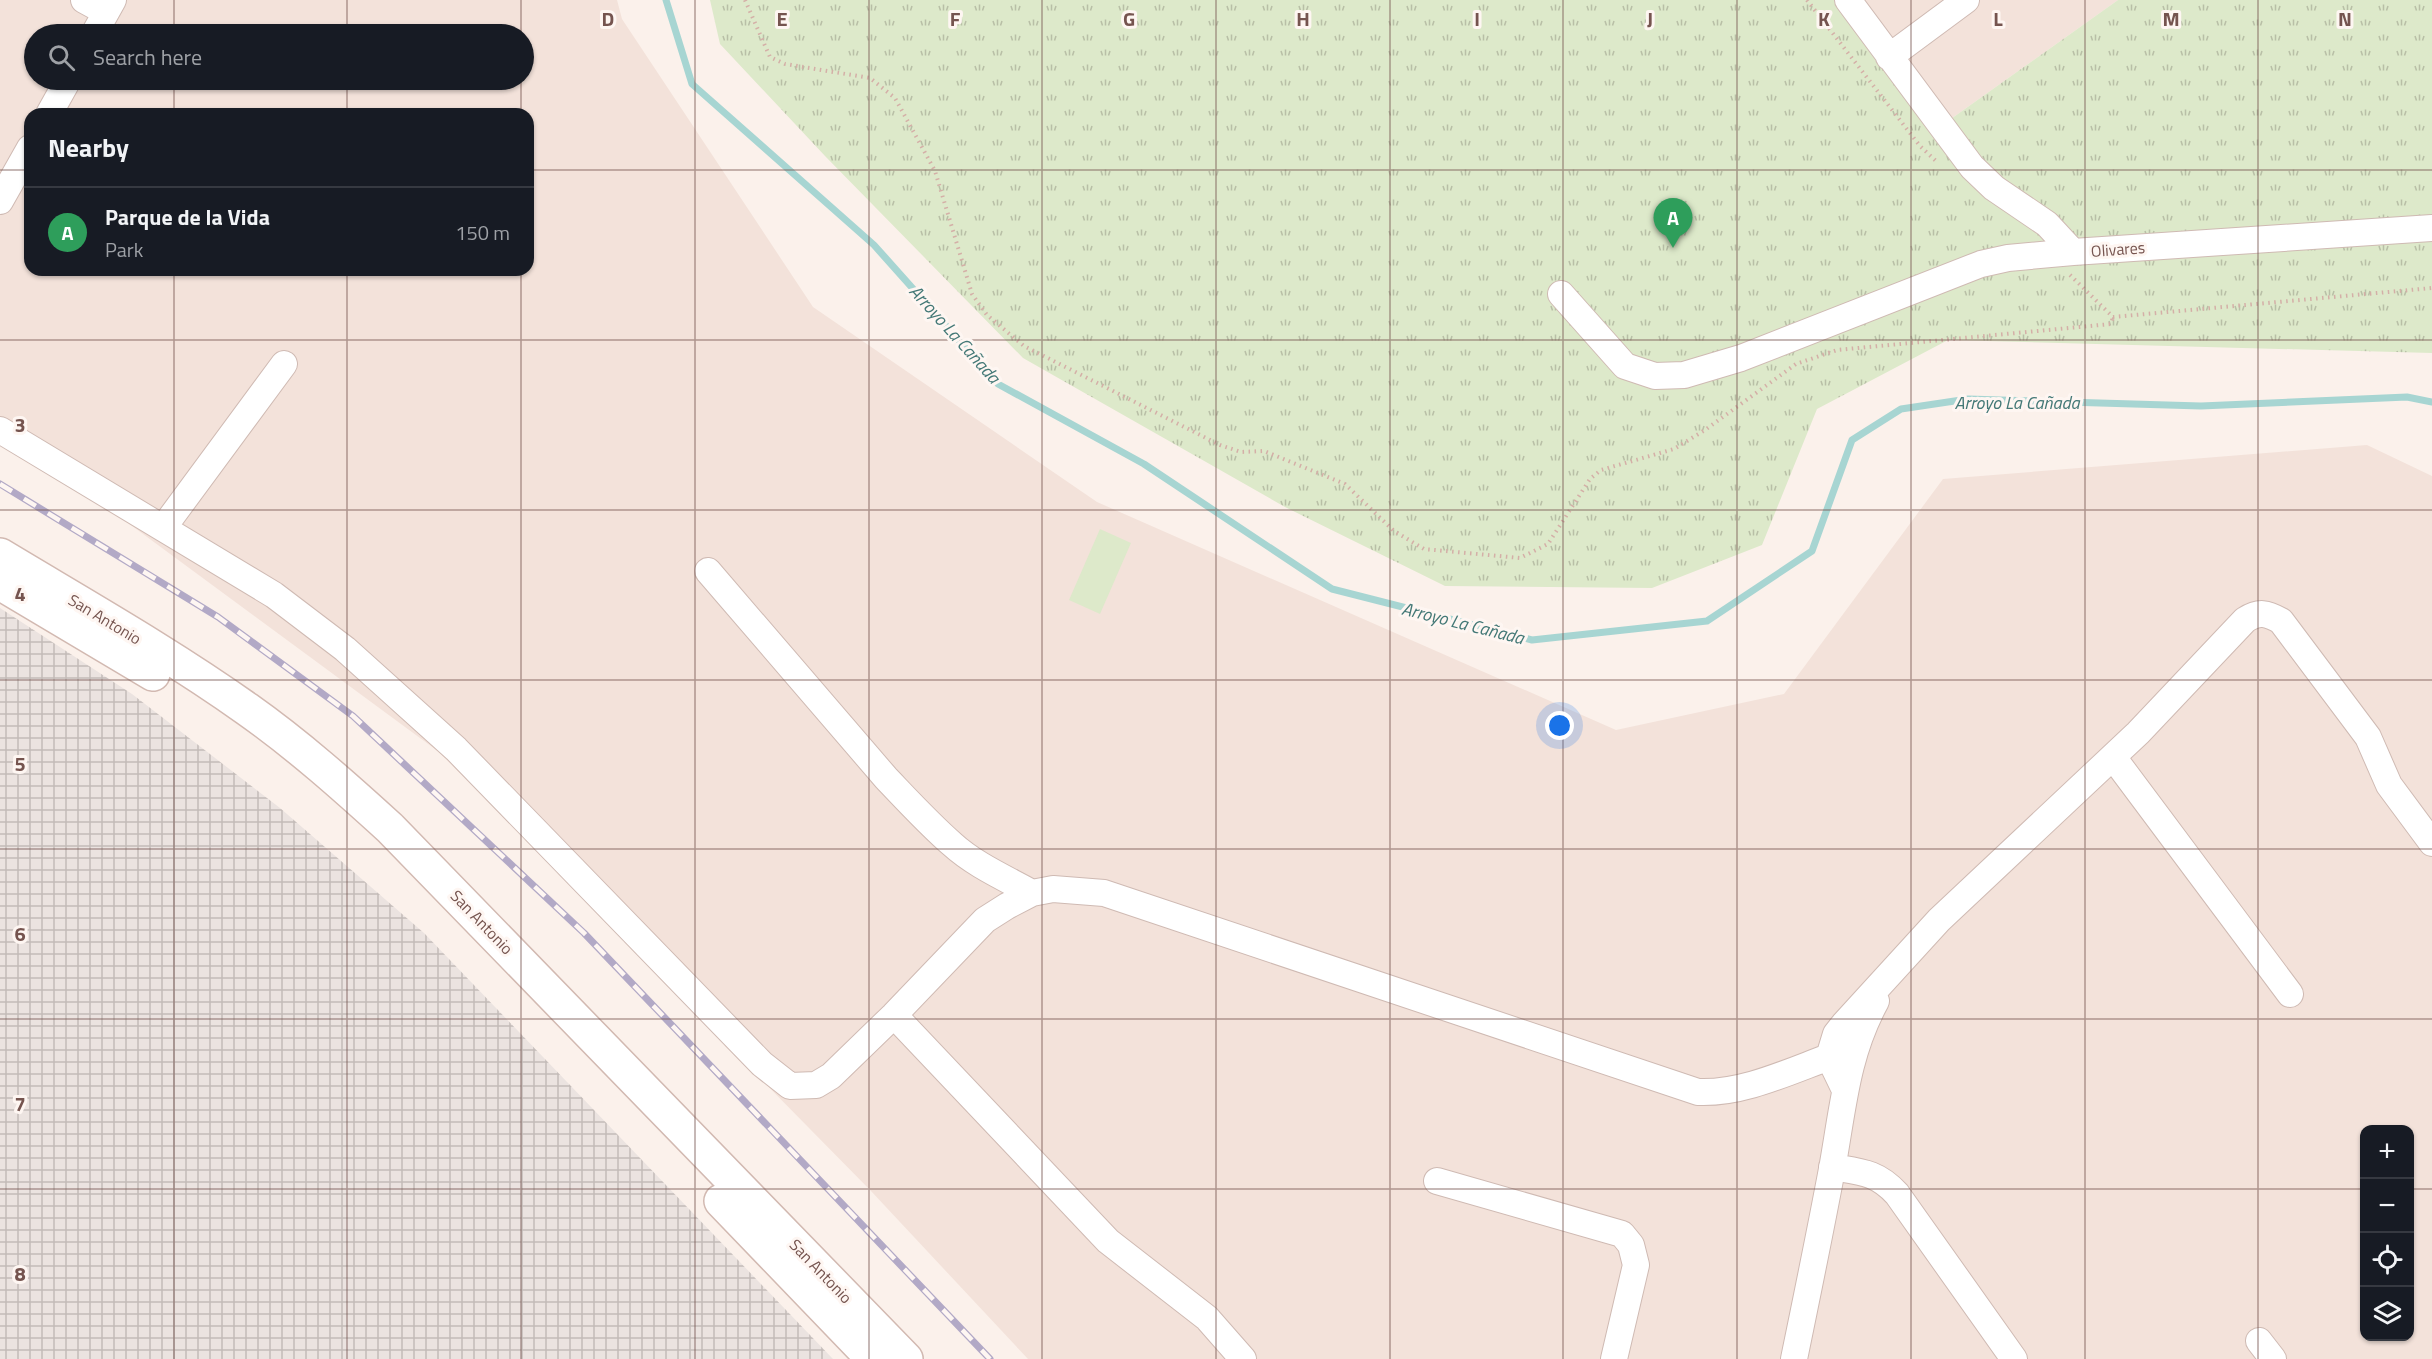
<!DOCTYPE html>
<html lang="en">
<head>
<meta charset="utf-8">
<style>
	body { margin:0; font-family:"Titillium Web",sans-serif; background:#20242c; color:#f1f3f6 }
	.controls { position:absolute; right:18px; bottom:18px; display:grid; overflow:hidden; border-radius:12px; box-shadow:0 2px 4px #0004 }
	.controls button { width:54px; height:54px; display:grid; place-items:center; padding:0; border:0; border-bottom:2px solid #363941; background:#171b24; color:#f1f3f6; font:30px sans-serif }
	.you { position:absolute; left:1560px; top:726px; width:21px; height:21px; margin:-15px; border:4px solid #fff; border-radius:50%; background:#1a73e8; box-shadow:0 0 0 9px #1a73e833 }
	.badge { display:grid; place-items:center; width:39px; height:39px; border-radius:50%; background:#ea580c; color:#fff; font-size:20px; font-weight:700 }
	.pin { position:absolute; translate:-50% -50px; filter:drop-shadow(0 2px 3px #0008) }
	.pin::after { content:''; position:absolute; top:32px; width:21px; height:18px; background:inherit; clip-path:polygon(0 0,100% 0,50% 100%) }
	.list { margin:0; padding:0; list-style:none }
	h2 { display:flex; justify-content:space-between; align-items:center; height:78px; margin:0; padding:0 24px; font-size:26px }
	h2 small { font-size:20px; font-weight:400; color:#9ea1a6 }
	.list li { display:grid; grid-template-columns:39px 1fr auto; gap:18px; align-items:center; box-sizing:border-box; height:90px; padding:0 24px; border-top:2px solid #363941 }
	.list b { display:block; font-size:22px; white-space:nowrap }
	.list p { margin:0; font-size:20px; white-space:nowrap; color:#9ea1a6 }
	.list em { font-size:20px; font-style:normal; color:#9ea1a6 }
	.icon { flex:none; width:33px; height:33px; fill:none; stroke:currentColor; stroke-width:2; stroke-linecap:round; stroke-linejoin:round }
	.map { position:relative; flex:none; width:2432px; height:1359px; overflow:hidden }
	.search { position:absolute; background:#171b24; box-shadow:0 2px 4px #0004; left:24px; top:24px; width:510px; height:66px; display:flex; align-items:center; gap:15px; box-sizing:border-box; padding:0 21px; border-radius:33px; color:#9ea1a6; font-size:22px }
	.panel { position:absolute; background:#171b24; box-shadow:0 2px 4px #0004; left:24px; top:108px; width:510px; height:168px; border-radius:18px }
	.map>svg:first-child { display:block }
	.residential { fill:#f3e2da; fill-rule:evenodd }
	.industrial { fill:url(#industrial-grid) }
	.park { fill:url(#park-tufts) }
	.pitch { fill:#dde9ca }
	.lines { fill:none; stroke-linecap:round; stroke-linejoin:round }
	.stream { stroke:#a7d5d2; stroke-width:7 }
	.minor-casing { stroke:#cfbab3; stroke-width:28 }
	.secondary-casing { stroke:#d2b9b1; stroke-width:36 }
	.path { stroke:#d4afa7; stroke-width:4; stroke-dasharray:1.5 4.5; stroke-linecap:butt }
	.minor { stroke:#fff; stroke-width:26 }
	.secondary { stroke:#fff; stroke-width:33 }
	.rail-casing { stroke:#b2a9c6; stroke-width:7 }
	.rail { stroke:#fef6f2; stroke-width:4.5; stroke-dasharray:14; stroke-linecap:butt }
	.grid { fill:none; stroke:#75544f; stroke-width:1.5; stroke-opacity:0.55 }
	.labels { text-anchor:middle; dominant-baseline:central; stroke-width:6; stroke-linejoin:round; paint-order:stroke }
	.street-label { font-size:16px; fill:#75544f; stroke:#fef6f2 }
	.water-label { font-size:18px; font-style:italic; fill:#437876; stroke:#fef6f2 }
	.grid-label { font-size:20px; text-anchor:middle; font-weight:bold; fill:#75544f; stroke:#fef6f2; stroke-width:6; stroke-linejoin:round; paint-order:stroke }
</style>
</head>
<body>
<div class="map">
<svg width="2432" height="1359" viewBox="0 0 2432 1359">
	<defs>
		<pattern id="industrial-grid" width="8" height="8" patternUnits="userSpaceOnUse" patternTransform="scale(1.5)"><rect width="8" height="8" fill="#ebe3e0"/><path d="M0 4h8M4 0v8" fill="none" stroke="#c3bbb8"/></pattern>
		<pattern id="park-tufts" width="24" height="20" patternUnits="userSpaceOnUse" patternTransform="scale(1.5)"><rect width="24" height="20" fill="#dde9ca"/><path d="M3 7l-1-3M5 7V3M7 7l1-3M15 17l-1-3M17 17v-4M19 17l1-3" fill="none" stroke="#b8bfa6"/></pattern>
	</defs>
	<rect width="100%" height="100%" fill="#fbf1eb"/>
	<path class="residential" d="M0 0H617L622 19 813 307 1097 502 1616 730 1784 694 1943 479 2367 445 2432 476V1359H1028L871 1191 439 752 67 478 0 440ZM34 34H524V80H34ZM30 114H528V270H30ZM2364 1130H2410V1336H2364Z
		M1848 0H2118L1941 126Z"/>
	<path class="industrial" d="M0 608 132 694 280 808 424 933 833 1359H0Z"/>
	<path class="park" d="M710 0H1848L1941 126 2118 0H2432V353L1948 340 1817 409 1762 545 1652 588 1445 586 1285 507 1023 358 825 156 720 44Z"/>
	<path class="pitch" d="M1100 529 1131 543 1100 614 1069 600Z"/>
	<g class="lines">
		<path class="stream" d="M666 0 692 84 874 245 998 384 1144 464 1332 589 1532 640 1707 621 1812 551 1852 440 1901 409 1968 399 2201 406 2407 397 2432 402"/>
		<defs>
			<path id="minor" d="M84 0 106 12
				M1848 0 1972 167 1994 188 2047 224 2073 252 2432 228
				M94 34 113 0
				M1889 57 1966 0
				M49 114 68 80
				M0 201 30 148
				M1561 294 1625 366 1655 376 1684 375 1741 358 1981 264 2008 258 2073 252
				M0 430 274 595 345 649 456 749 762 1064 790 1086 816 1085 831 1076 894 1015 985 920 1007 906 1032 893 1053 889 1104 893 1698 1092C1742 1094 1788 1072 1829 1057
				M163 528 284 364
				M708 571 886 778C907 800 929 824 952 844 975 865 1005 878 1032 893
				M2113 757 2290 994
				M894 1015 1108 1241 1207 1318 1243 1359
				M1844 1088 1829 1057 1836 1034 1844 1024 1939 920 2138 733 2245 620C2259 611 2267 613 2281 621L2368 737 2389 785 2432 843
				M1832 1167C1861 1172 1877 1172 1897 1194L2014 1359
				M1437 1181 1622 1234 1631 1245 1636 1265 1614 1359
				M2259 1341 2273 1359
				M1794 1359C1807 1296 1820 1233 1832 1169 1843 1109 1846 1056 1876 1001"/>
			<path id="secondary" d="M0 555C83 605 168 653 247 709 298 745 345 787 390 828L906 1359
				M0 583 153 674
				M721 1201 873 1359"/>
		</defs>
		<use href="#minor" class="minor-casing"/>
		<use href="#secondary" class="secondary-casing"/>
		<path class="path" d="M745 0 770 57 785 64 870 78 895 98 935 171 972 294 987 315 1024 346 1220 445 1241 452 1264 451 1345 484 1394 531 1424 549 1520 558 1548 544 1590 479 1601 470 1674 449 1705 430 1796 364 1837 350 2111 324 2113 317
			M1807 0 1920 146 1937 162
			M2070 275 2113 317 2432 288"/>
		<use href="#minor" class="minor"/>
		<use href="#secondary" class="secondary"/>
		<defs>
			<path id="rail" d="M0 484 218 617 353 716 584 933 990 1359"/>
		</defs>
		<use href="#rail" class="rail-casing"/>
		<use href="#rail" class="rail"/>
	</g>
	<path class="grid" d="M174 0V34M347 0V34M521 0V34M695 0V1359M869 0V1359M1042 0V1359M1216 0V1359M1390 0V1359M1563 0V1359M1737 0V1359M1911 0V1359M2085 0V1359M2258 0V1359M174 80V114M347 80V114M521 80V114M0 170H30M528 170H2432M174 270V1359M347 270V1359M521 270V1359M0 340H2432M0 510H2432M0 680H2432M0 849H2432M0 1019H2432M0 1189H2364M2410 1189H2432"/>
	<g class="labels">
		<g class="street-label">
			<text transform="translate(2118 249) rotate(-4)">Olivares</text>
			<text transform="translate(105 619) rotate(31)">San Antonio</text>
			<text transform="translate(482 922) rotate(46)">San Antonio</text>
			<text transform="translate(821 1271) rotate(46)">San Antonio</text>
		</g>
		<g class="water-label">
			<text transform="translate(955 334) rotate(48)">Arroyo La Cañada</text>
			<text x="2017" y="402">Arroyo La Cañada</text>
			<text transform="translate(1463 623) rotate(14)">Arroyo La Cañada</text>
		</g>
	</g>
	<g class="grid-label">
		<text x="608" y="26">D</text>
		<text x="782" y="26">E</text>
		<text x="955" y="26">F</text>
		<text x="1129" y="26">G</text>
		<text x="1303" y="26">H</text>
		<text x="1477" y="26">I</text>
		<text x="1650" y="26">J</text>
		<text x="1824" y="26">K</text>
		<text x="1998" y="26">L</text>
		<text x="2171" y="26">M</text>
		<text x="2345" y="26">N</text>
		<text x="20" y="432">3</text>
		<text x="20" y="601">4</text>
		<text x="20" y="771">5</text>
		<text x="20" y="941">6</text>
		<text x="20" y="1111">7</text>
		<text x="20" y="1281">8</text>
	</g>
</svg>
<div class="controls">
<button>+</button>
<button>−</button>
<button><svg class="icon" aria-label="locate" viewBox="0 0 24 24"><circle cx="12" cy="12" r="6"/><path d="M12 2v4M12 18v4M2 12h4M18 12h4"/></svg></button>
<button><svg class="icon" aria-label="layers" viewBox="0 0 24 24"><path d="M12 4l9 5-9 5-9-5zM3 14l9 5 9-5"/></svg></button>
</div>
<div class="you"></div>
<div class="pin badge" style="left:1673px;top:248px;background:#2e9e5b">A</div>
<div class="search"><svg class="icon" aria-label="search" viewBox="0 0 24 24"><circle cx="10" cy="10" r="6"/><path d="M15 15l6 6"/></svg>Search here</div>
<section class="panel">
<h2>Nearby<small></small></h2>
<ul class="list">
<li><span class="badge" style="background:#2e9e5b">A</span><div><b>Parque de la Vida</b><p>Park</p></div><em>150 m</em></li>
</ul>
</section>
</div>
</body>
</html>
